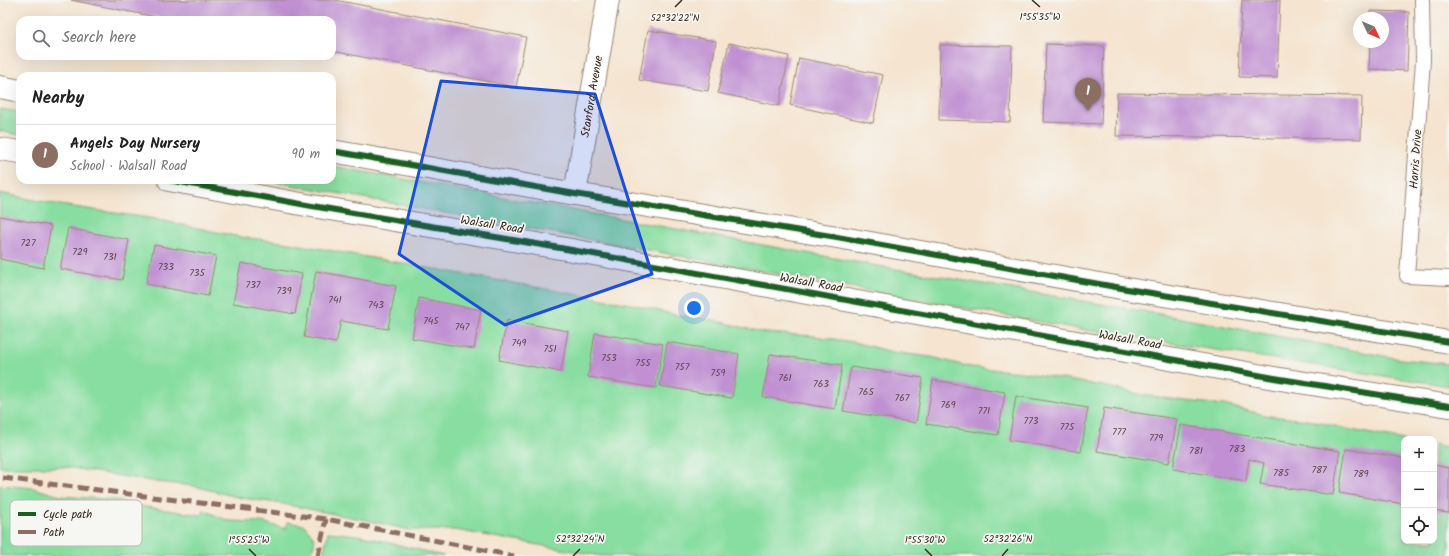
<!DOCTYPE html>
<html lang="en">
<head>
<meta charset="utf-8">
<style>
	body { margin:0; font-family:Kalam,sans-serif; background:#f6f6f6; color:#222 }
	.controls { position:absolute; right:12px; bottom:12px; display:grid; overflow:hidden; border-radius:8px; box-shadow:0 4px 16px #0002 }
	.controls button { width:36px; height:36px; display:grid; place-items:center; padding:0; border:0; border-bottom:1px solid #e0e0e0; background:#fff; color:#222; font:20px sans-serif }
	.compass { position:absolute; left:1353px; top:12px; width:36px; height:36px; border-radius:50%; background:#fff; box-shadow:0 4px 16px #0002; rotate:134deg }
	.you { position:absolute; left:694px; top:308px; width:14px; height:14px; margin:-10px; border:3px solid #fff; border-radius:50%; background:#1a73e8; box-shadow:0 0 0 6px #1a73e833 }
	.badge { display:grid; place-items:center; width:26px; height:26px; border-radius:50%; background:#c8321e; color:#fff; font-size:13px; font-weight:700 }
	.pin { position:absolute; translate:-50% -33px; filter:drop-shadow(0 1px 2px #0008) }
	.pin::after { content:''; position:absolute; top:21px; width:14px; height:12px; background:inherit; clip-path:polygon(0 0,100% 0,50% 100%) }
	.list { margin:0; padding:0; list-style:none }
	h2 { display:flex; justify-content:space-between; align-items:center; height:52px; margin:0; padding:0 16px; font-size:17px }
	h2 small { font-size:13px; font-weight:400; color:#767676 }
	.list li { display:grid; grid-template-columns:26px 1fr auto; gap:12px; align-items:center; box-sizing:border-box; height:60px; padding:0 16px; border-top:1px solid #e0e0e0 }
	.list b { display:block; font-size:15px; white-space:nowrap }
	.list p { margin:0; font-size:13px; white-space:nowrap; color:#767676 }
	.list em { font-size:13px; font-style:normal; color:#767676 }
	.icon { flex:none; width:22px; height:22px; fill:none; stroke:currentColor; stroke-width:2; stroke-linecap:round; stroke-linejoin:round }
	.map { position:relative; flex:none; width:1449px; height:556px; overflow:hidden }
	.search { position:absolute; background:#fff; box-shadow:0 4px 16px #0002; left:16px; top:16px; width:320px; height:44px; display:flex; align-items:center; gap:10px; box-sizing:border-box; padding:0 14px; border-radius:12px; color:#767676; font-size:15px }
	.panel { position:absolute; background:#fff; box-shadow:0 4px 16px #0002; left:16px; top:72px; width:320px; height:112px; border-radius:12px }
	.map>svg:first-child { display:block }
	.green { fill:#88dea0; stroke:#62845f }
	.building { fill:#c090d2 }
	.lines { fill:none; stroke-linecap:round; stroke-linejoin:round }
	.lane-casing { stroke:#988776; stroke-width:16 }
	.street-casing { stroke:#988776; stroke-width:24 }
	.highway-casing { stroke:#988776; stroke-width:24 }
	.lane { stroke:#fff; stroke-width:14 }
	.street { stroke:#fff; stroke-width:22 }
	.highway { stroke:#fff; stroke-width:22 }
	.quiet { stroke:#8d6e63; stroke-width:5; stroke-dasharray:10 5; stroke-linecap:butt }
	.cycleway-casing { stroke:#f6f6f2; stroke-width:8 }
	.cycleway { stroke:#1b5e20; stroke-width:6 }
	.marked { fill:#1d4ed8; fill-opacity:0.2; stroke:#1d4ed8; stroke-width:3; stroke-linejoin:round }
	.ticks { fill:none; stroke:#3b2a1e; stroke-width:1.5 }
	.labels { text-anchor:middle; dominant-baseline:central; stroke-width:3.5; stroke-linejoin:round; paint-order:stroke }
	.number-label { font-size:10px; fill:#5c444b }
	.street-label { font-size:12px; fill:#3b2a1e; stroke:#f6f6f2 }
	.key { fill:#f6f6f2; stroke:#beb9b2; stroke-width:1 }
	.key-label { font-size:11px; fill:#3b2a1e }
	.ticks-label { font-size:10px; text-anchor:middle; fill:#3b2a1e; stroke:#f6f6f2; stroke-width:3.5; stroke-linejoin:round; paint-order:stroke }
</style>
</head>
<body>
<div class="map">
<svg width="1449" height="556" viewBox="0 0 1449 556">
	<rect width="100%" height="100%" fill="#f6f6f2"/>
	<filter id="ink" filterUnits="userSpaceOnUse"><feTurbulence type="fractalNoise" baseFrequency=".025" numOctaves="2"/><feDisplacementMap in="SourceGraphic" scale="8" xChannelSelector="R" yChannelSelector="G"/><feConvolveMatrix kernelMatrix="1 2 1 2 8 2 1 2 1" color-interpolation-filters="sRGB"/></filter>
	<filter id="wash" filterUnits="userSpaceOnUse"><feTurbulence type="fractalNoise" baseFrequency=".012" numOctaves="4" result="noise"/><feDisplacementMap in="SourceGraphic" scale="16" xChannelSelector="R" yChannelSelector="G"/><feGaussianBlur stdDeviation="0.9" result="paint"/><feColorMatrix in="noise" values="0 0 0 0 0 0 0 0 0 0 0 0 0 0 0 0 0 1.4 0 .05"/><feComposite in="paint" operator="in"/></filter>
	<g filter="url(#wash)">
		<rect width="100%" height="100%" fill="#f5e4cf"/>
		<path class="green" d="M0 109 20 112V135L0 131Z
			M332 166 872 265 1159 314 1400 359 1449 364V386L1074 328 265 180H332Z
			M0 193 60 205 155 219 240 237 283 242 636 305 672 314 717 321 765 333 814 336 853 342 892 352 931 357 970 367 1021 372 1103 386 1143 395 1185 401 1224 405 1269 416 1309 420 1351 430 1404 440V541H1434V444L1449 448V556H601L455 530H410L366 520 278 503 241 498 194 486 157 482 66 467H0Z
			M0 485 33 488 60 496 116 500 146 507 201 515 203 510 229 521 261 522 286 529 287 522 304 525 315 539 311 556H0Z
			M328 532 358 535 444 556H323Z"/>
		<g id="blocks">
			<path class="building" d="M71 0H335L526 37 516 87 332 51V20H171Z
				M1242 0H1280L1277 78 1239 77Z
				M1370 11 1409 12 1407 71 1369 69 1370 42H1383V18H1370Z
				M648 30 716 41 708 91 639 80Z
				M729 43 789 56 779 106 718 93Z
				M1046 44 1104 46 1101 124 1043 122Z
				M940 45 1012 46 1010 122 939 120Z
				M799 58 883 75 873 123 790 105Z
				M1117 93 1362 96 1361 139 1116 136Z
				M0 216 51 226 43 268 0 259Z
				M68 228 129 240 122 280 60 269Z
				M154 245 216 256 208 296 146 284Z
				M241 263 302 274 295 314 233 303Z
				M316 271 396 286 388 329 341 321 336 343 304 337Z
				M419 298 481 310 474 349 412 338Z
				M507 320 568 331 561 372 499 360Z
				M595 333 663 344 656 388 588 377Z
				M667 342 739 354 732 398 660 386Z
				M770 354 842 365 835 409 763 397Z
				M851 367 923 378 916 423 843 411Z
				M933 380 1005 392 998 435 926 424Z
				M1016 396 1088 408 1081 452 1009 440Z
				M1104 408 1177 419 1169 463 1097 451Z
				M1181 425 1340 451 1333 495 1260 484 1264 463 1249 459 1246 481 1173 469Z
				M1346 449 1404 458V504L1339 493Z
				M1434 465 1449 468V513L1434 511Z"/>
		</g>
	</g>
	<g filter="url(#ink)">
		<use href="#blocks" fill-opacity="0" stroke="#988776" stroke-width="1"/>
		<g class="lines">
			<defs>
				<path id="lane" d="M1422 0 1423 61 1407 276 1449 278"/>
				<g id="street">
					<path id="s1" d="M575 194 608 0"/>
				</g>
				<path id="highway" d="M0 87 20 91
					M0 149 20 152
					M332 151 575 194 837 237 1127 289 1449 342
					M169 180 312 206 566 249 1274 378 1449 406"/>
			</defs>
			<use href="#lane" class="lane-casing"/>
			<use href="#street" class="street-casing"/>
			<use href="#highway" class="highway-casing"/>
			<use href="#lane" class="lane"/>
			<use href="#street" class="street"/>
			<use href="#highway" class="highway"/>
			<path class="quiet" d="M3 478 326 519 514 556
				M318 556 326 519"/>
			<defs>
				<path id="cycleway" d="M332 151 575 194 837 237 1127 289 1449 342
					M169 180 312 206 566 249 1274 378 1449 406"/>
			</defs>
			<use href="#cycleway" class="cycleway-casing"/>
			<use href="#cycleway" class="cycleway"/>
		</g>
	</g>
	<path class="marked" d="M441 81 595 94 652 274 505 325 399 254Z"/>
	<path class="ticks" d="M1032 0 1040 7M675 7 682 0M249 549 256 556M925 549 932 556M573 556 580 549M1002 556 1008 549"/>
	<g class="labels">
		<g class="number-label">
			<text x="28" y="243">727</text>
			<text x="80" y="252">729</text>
			<text x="110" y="257">731</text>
			<text x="166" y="267">733</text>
			<text x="197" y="273">735</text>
			<text x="253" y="285">737</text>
			<text x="284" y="291">739</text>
			<text x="335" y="300">741</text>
			<text x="376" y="305">743</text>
			<text x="431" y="321">745</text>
			<text x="462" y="327">747</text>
			<text x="519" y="343">749</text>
			<text x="550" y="349">751</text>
			<text x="609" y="358">753</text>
			<text x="643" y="363">755</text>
			<text x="682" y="367">757</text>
			<text x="718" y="373">759</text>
			<text x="785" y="378">761</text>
			<text x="821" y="384">763</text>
			<text x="866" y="392">765</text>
			<text x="902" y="398">767</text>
			<text x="948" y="405">769</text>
			<text x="984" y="411">771</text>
			<text x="1031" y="421">773</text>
			<text x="1067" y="427">775</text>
			<text x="1119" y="432">777</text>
			<text x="1156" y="438">779</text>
			<text x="1237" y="449">783</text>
			<text x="1196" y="451">781</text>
			<text x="1319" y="470">787</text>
			<text x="1281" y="473">785</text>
			<text x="1361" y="474">789</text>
		</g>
		<g class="street-label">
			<text stroke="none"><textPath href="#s1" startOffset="99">Stanford Avenue</textPath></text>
			<text transform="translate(1416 159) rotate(-86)">Harris Drive</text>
			<text transform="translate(492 225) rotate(9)">Walsall Road</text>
			<text transform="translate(811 283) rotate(10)">Walsall Road</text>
			<text transform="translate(1130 340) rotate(10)">Walsall Road</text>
		</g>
	</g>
	<rect x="10" y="500" width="132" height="46" rx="6" class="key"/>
	<rect x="18" y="512" width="18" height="4" fill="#1b5e20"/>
	<rect x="18" y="530" width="18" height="4" fill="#8d6e63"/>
	<g class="key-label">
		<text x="43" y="518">Cycle path</text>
		<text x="43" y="536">Path</text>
	</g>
	<g class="ticks-label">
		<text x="1040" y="20">1°55'35"W</text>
		<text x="675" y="21">52°32'22"N</text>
		<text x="580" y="542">52°32'24"N</text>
		<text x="1008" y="542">52°32'26"N</text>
		<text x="249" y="543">1°55'25"W</text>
		<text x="925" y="543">1°55'30"W</text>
	</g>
</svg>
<div class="controls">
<button>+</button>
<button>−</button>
<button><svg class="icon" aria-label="locate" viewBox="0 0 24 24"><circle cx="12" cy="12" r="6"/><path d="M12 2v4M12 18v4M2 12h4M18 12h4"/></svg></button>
</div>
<svg class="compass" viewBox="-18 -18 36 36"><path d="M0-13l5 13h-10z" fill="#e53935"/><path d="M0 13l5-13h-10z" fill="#767676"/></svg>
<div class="you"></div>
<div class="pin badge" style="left:1088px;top:111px;background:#8d6e63">1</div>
<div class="search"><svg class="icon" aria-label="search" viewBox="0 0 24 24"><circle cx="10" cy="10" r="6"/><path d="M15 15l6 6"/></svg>Search here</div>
<section class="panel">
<h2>Nearby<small></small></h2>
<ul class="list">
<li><span class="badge" style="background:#8d6e63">1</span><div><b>Angels Day Nursery</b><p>School · Walsall Road</p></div><em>90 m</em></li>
</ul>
</section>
</div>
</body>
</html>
